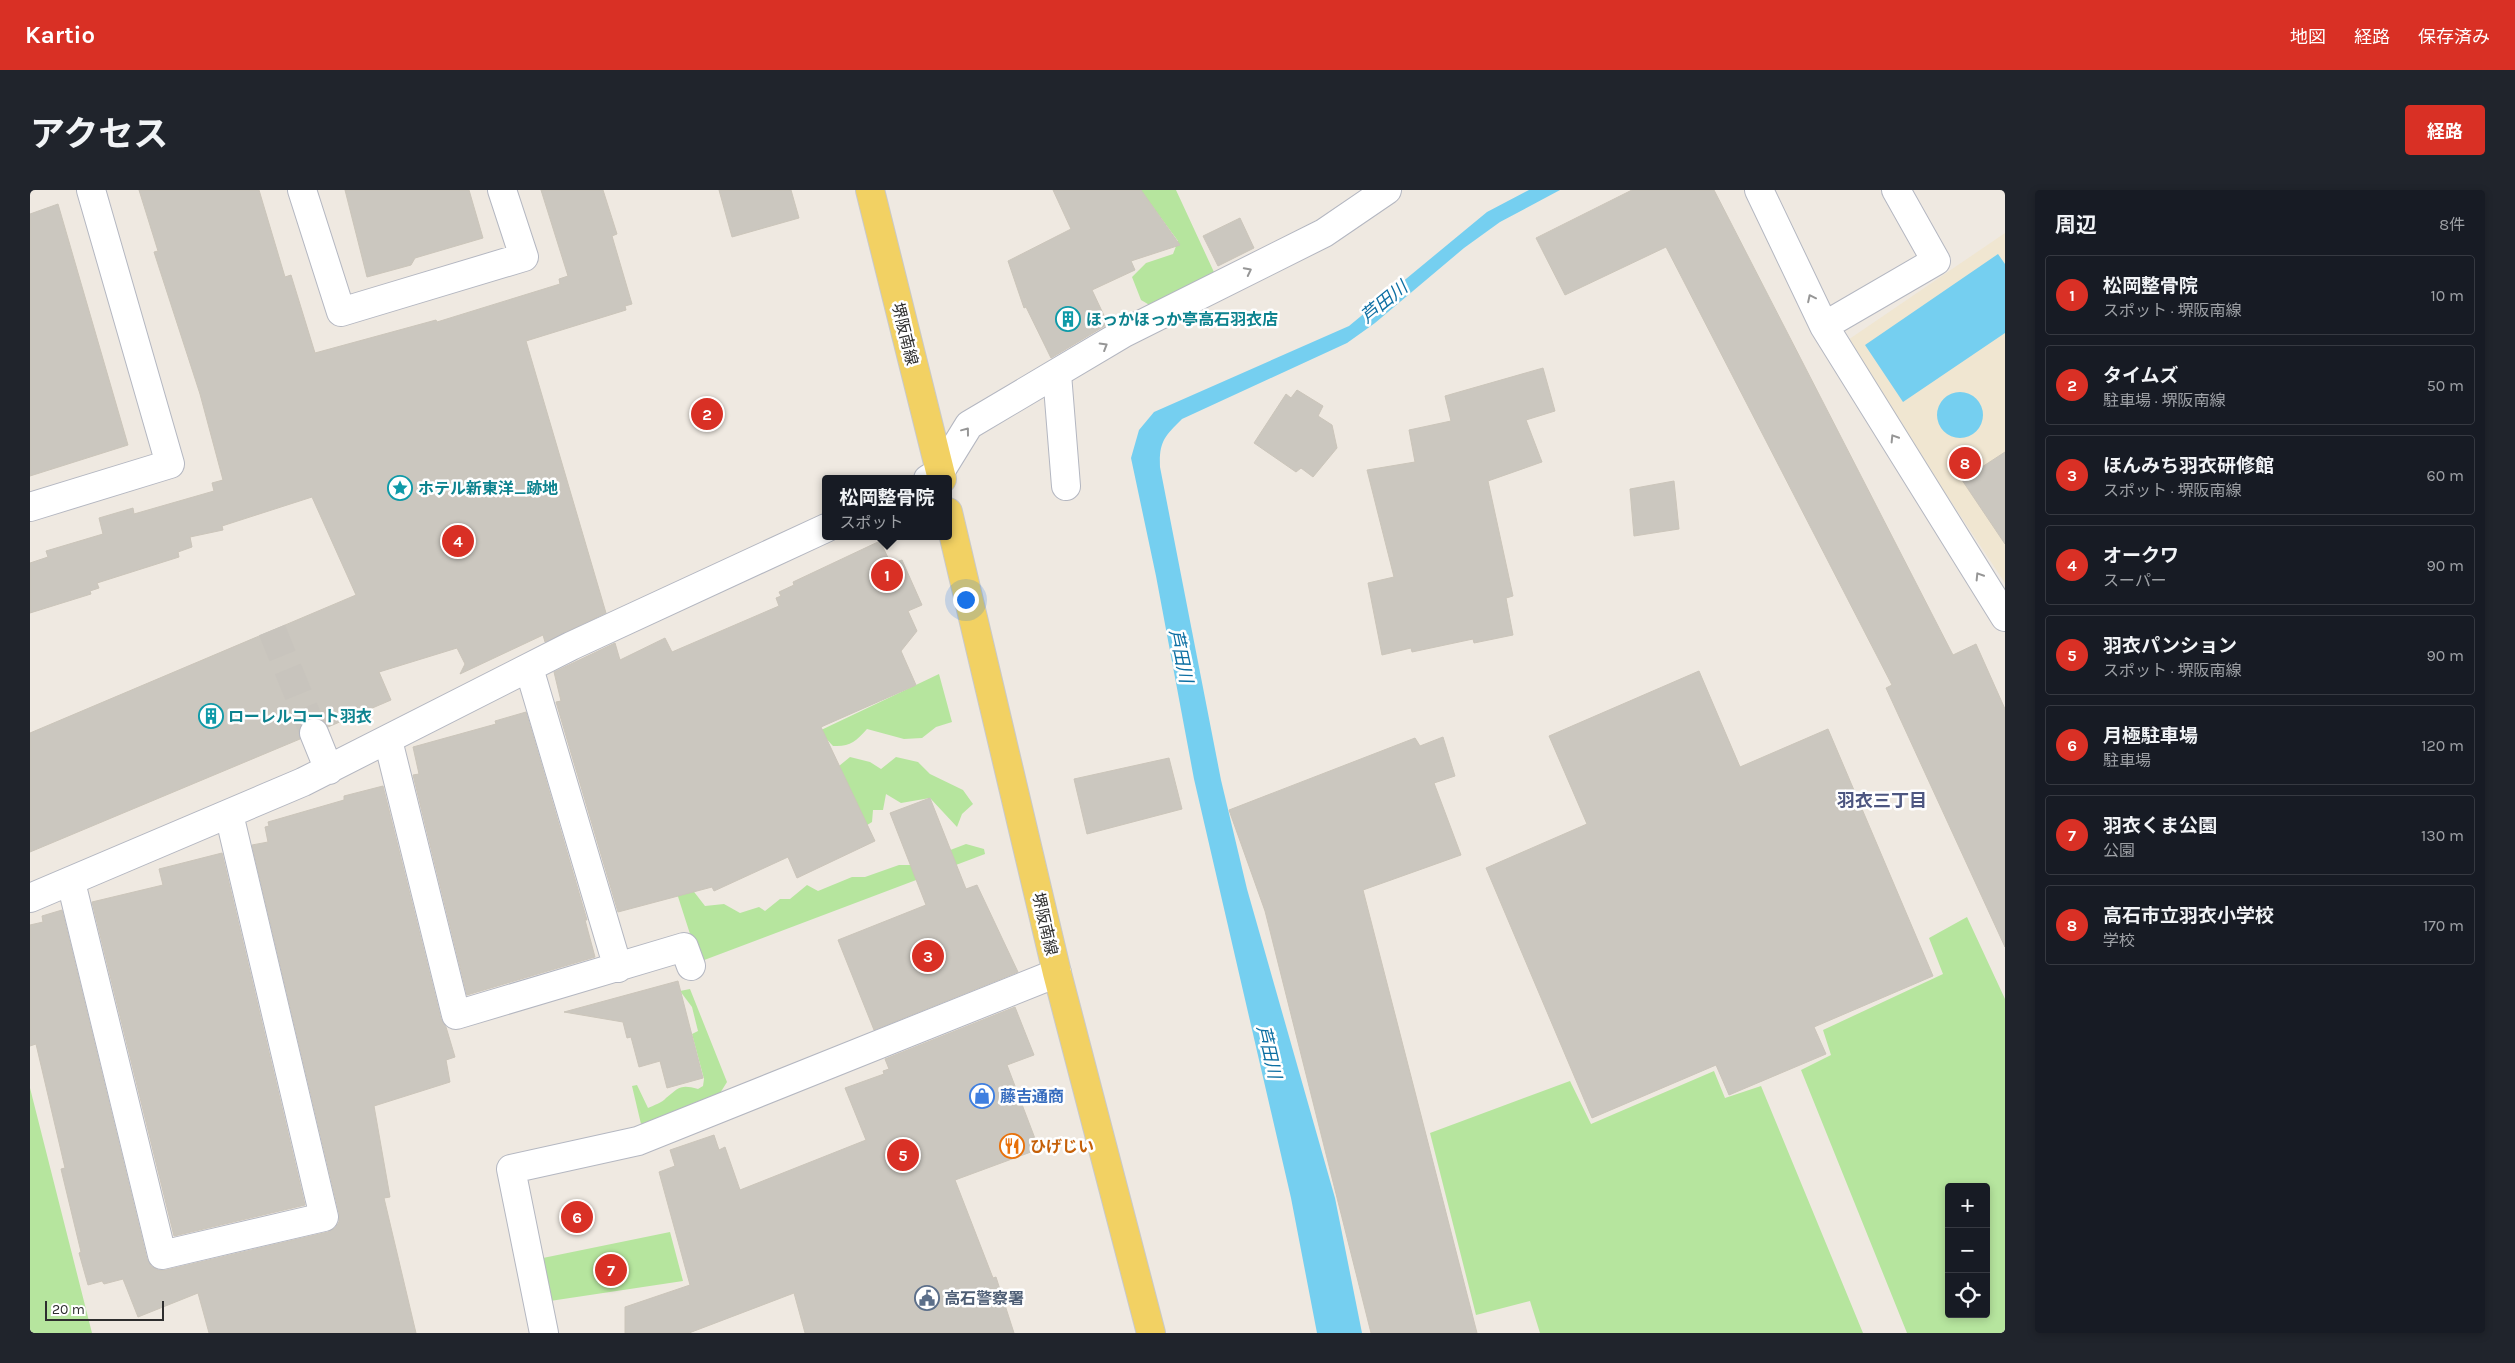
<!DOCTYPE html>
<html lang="ja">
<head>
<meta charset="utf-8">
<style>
	body { margin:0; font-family:Karla,"Noto Sans JP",sans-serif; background:#20242c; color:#f1f3f6 }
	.controls { position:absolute; right:15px; bottom:15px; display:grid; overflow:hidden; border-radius:5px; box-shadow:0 2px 8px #0003 }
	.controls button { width:45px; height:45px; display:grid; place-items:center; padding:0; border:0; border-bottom:1px solid #363941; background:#171b24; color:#f1f3f6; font:25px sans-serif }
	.scale { position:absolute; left:15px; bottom:12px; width:119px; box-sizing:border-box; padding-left:5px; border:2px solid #2e2e2e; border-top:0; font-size:14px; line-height:18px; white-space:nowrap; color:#2e2e2e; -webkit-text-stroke:4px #fff; paint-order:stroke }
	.you { position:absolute; left:935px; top:409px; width:18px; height:18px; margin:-12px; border:4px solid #fff; border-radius:50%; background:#1a73e8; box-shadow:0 0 0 8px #1a73e833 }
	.badge { display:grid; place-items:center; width:32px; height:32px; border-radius:50%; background:#d93025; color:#fff; font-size:16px; font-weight:700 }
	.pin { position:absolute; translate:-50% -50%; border:2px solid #fff; box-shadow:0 1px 5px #0006 }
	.popup { position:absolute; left:792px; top:285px; width:130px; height:65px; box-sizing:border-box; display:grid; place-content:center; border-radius:5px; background:#171b24; filter:drop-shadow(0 1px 4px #0005); font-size:16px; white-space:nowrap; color:#9ea1a6 }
	.popup b { font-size:19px; color:#f1f3f6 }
	.popup::after { content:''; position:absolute; left:50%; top:100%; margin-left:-10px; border:10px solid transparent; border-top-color:#171b24 }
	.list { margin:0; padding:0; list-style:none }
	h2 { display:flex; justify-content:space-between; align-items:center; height:65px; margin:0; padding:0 20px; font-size:21px }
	h2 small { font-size:16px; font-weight:400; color:#9ea1a6 }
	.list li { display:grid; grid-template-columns:32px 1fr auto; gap:15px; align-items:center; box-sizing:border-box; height:80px; margin:0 10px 10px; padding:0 10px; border:1px solid #363941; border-radius:5px }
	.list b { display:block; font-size:19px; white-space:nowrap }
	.list p { margin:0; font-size:16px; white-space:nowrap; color:#9ea1a6 }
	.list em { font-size:16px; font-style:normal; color:#9ea1a6 }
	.icon { flex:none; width:28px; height:28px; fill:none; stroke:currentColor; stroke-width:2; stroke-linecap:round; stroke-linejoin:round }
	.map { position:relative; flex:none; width:1975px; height:1143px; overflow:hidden; border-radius:5px }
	header { display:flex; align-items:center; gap:30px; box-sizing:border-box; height:70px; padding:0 25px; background:#d93025; color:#fff }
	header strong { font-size:24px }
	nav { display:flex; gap:28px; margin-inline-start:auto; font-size:18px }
	.intro { display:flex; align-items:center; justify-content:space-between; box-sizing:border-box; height:120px; padding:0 30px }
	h1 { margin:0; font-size:35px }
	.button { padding:12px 22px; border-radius:5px; background:#d93025; color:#fff; font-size:18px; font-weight:700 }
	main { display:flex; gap:30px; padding:0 30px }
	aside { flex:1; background:#171b24; border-radius:5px; box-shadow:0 2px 8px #0003 }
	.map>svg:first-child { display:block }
	.education { fill:#f0e6d1 }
	.green { fill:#b6e59e; fill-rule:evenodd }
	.water { fill:#75cff0 }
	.building { fill:#cbc7bf; stroke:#cbc5ba }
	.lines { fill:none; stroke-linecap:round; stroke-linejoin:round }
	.minor-tunnel { stroke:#c8c4bd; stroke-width:28; stroke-dasharray:28 14; stroke-linecap:butt }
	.minor-casing { stroke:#b4b7c1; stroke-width:30 }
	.major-casing { stroke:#c9c9c9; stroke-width:30 }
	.minor { stroke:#fff; stroke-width:28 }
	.major { stroke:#f2d163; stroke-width:28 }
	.oneway { stroke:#969696 }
	.labels { text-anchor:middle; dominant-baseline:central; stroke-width:5; stroke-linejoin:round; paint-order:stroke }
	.culture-label { font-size:16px; font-weight:bold; fill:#0d838f; stroke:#fff; text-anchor:start }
	.street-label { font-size:16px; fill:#2e2e2e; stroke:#fff }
	.shop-label { font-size:16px; font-weight:bold; fill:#366cbe; stroke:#fff; text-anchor:start }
	.food-label { font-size:16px; font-weight:bold; fill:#c56008; stroke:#fff; text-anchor:start }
	.service-label { font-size:16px; font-weight:bold; fill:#4e5e75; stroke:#fff; text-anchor:start }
	.water-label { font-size:18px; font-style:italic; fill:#0d6fa3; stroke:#fff }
	.neighbourhood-label { font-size:18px; font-weight:bold; fill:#4d5680; stroke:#fff }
</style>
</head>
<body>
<header>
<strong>Kartio</strong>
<nav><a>地図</a><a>経路</a><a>保存済み</a></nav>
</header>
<div class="intro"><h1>アクセス</h1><a class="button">経路</a></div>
<main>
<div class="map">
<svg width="1975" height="1143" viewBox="0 0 1975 1143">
	<rect width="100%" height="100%" fill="#efe9e1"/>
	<path class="education" d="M1975 43V393L1815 152Z"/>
	<path class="green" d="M1105 0H1146L1189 93 1128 120 1111 110 1102 87 1116 73 1143 64 1148 51 1120 13Z
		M909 484 922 532 906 537 892 548 874 549 837 539C825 552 820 557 803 556L789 541Z
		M820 567 840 572 851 579 866 567 888 572 900 584 933 600 943 614 932 624 927 637 900 608 871 613 856 604 853 620H843L842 632 834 637 809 576Z
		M936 654 954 659 955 664 669 772 634 663 675 716 694 714 710 723 729 717 735 721 750 709H760L777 695 788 701 822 687H835L869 675H881Z
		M1937 727 1975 809V1143H1877L1771 880 1801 865 1793 840 1913 784 1899 748ZM1919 997H1956V1124H1919Z
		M660 799 697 892 687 908 611 934 602 896 607 895 618 918C624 915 632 913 636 908 649 897 651 894 668 899L673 896 674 889 662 844 668 841 662 817 650 801Z
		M1684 881 1695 908 1731 896 1833 1143H1510L1500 1111 1446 1125 1400 943 1540 891 1561 934Z
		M0 898 62 1143H0Z
		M640 1042 653 1091 520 1111 508 1069Z"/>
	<path class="water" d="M1499 0H1530L1470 32 1434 58 1345 133 1317 153 1152 229C1134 247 1129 252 1130 277L1191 590 1217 699 1305 1008 1332 1143H1287L1261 1008 1164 589 1126 386 1101 268 1109 240 1124 222 1319 136 1457 22Z
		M1968 64 1975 74V143L1873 212 1835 155Z
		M1907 225a23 23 0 1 1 46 0a23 23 0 1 1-46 0Z"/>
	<path class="building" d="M109 0H229L255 87 261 85 285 163 406 130 407 132 530 94 529 89 538 86 511 0H573L587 44 582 46 602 114 595 116 596 120 496 151 576 423 515 452 513 445 430 484 435 474 427 458 349 482 361 510 298 537 293 530 287 528 278 529 271 534 269 540 270 549 0 662V543L326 405 282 307 192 336 193 340 160 347 162 357 148 362 149 367 67 393 69 398 60 401 61 404 0 423V373L18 367 16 361 73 344 69 328 103 318 104 324 184 301 182 293 193 290 170 204 124 62 128 61Z
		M315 0H439L453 48 385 68 381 75 337 87Z
		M689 0H761L769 28 702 47Z
		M1023 0H1111L1150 55 1101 71 1105 80 1062 100 1078 134 1021 168 996 117 994 118 978 71 1041 39Z
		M1602 0H1684L1923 465 1946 454 1975 519V757L1856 498 1862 495 1636 57 1535 105 1506 48Z
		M28 14 98 255 0 286V24Z
		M1210 28 1224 58 1188 76 1173 46Z
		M1513 178 1525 221 1496 230 1512 272 1458 291 1483 406 1476 408 1483 445 1444 453 1443 449 1382 462 1381 458 1352 465 1338 393 1364 387 1337 280 1385 272 1379 240 1421 231 1415 206Z
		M1267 200 1293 216 1288 226 1302 235 1307 258 1283 287 1271 278 1266 282 1224 253 1256 204 1261 208Z
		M1975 262V354L1932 290Z
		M1644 291 1649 339 1604 346 1600 299Z
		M850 351 861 374 872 370 892 415 878 421 887 441 871 461 886 495 791 537 845 651 767 688 758 667 684 701 682 697 588 722 526 512 531 511 524 482 585 453 590 470 635 448 642 462 749 416 746 408 751 406 749 402 764 395 763 392Z
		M1669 481 1710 577 1798 539 1903 786 1784 837 1796 864 1699 905 1686 875 1562 928 1456 678 1557 634 1519 546Z
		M496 522 557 730H555L565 767 437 805 383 585 389 584 383 557 466 534 465 531Z
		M1413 547 1425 586 1404 593 1431 665 1333 700 1447 1143H1341L1235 721 1199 620 1385 548 1390 556Z
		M1139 568 1152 619 1057 644 1044 589Z
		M353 596 411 829 416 837 425 867 416 870 420 892 344 916 360 1007 354 1008 386 1143H179L168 1103 108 1127 93 1089 74 1094 72 1091 58 1095 49 1063 51 1062 31 979 35 978 6 854 0 856V735L13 732 12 726 32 720 117 1069 121 1076 128 1080H136L298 1042 305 1038 309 1032V1023L222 655 238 652 235 637 239 636 238 632 314 610V606Z
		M900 608 936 699 947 695 988 782 844 840 808 750 896 715 860 623Z
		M192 663 275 1015 144 1046 62 712 133 695 129 679Z
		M648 791 673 888 637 898 630 871 609 877 601 847 597 848 593 832 534 822Z
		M985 817 1004 865 977 875 1009 959 925 990 963 1088 966 1087 984 1143H775L764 1103 659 1143H595V1117L660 1095 629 982 645 976 640 960 684 945 689 960 695 957 710 1000 836 950 815 898 854 884 853 881 859 879 855 869Z"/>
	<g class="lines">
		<path class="minor-tunnel" d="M242 440 284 543"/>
		<defs>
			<path id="minor" d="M272 0 311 122 494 67 472 0
				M1729 0 1794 136 1975 427
				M1794 136 1906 71 1866 0
				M1027 184 1036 296
				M898 289 910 282 939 235 1094 143 1294 43 1357 0
				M0 317 140 274 61 0
				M499 478 588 778
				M284 543 299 580
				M358 550 426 825 654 757 661 776
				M41 692 132 1065 294 1027 199 624
				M0 708 273 592 541 456 796 338
				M514 1143 481 979 608 951 1027 783"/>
			<path id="major" d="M840 0 912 289
				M918 322 1027 783 1121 1143"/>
		</defs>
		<use href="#minor" class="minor-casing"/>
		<use href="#major" class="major-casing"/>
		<use href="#minor" class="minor"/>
		<use href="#major" class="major"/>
	</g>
	<defs><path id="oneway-chevron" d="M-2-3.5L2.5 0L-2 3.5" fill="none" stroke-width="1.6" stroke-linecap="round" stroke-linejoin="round" transform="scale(1.25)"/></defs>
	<g class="oneway">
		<use href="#oneway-chevron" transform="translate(1218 81) rotate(-27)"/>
		<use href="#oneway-chevron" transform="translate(1781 108) rotate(-116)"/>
		<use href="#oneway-chevron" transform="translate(1074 156) rotate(-31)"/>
		<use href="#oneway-chevron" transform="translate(936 241) rotate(-53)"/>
		<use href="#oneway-chevron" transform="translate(1864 248) rotate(-122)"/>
		<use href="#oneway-chevron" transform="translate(1949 386) rotate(-122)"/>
	</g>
	<defs>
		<symbol id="building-ring" viewBox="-11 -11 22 22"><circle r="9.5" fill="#fff" stroke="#0f9aa8" stroke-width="1.5"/><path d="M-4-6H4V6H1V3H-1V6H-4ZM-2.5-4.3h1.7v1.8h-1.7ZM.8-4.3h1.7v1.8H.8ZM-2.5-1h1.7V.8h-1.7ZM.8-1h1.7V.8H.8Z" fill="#0f9aa8"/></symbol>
		<symbol id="sight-ring" viewBox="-11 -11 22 22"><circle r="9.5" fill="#fff" stroke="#0f9aa8" stroke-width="1.5"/><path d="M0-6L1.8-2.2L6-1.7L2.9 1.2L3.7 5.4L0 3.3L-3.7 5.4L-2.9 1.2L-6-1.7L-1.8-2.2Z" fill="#0f9aa8"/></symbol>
		<symbol id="shop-ring" viewBox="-11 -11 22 22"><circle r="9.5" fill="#fff" stroke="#3f7fe0" stroke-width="1.5"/><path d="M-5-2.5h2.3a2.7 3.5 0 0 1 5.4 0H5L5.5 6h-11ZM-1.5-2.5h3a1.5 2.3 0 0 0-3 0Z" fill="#3f7fe0"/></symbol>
		<symbol id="restaurant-ring" viewBox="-11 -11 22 22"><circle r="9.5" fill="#fff" stroke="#e8710a" stroke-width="1.5"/><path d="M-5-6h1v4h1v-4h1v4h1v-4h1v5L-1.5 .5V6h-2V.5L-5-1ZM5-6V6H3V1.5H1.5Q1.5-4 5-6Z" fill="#e8710a"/></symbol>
		<symbol id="civic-ring" viewBox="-11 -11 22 22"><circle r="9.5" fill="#fff" stroke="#5c6f8a" stroke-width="1.5"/><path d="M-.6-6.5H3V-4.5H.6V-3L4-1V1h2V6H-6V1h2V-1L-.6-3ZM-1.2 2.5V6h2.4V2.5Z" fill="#5c6f8a"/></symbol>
	</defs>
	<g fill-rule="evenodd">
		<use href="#building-ring" x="1024" y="115" width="28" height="28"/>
		<use href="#sight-ring" x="356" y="284" width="28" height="28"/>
		<use href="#building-ring" x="167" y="512" width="28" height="28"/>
		<use href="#shop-ring" x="938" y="892" width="28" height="28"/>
		<use href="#restaurant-ring" x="968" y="942" width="28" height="28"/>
		<use href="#civic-ring" x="883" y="1094" width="28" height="28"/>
	</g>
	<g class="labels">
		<g class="culture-label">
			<text x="1056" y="129">ほっかほっか亭高石羽衣店</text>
			<text x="388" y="298">ホテル新東洋_跡地</text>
			<text x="198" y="526">ローレルコート羽衣</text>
		</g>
		<g class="street-label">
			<text transform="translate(875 144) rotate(76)">堺阪南線</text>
			<text transform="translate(1015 734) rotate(77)">堺阪南線</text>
		</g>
		<g class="shop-label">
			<text x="970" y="906">藤吉通商</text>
		</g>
		<g class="food-label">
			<text x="1000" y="956">ひげじい</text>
		</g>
		<g class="service-label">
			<text x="914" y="1108">高石警察署</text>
		</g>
		<g class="water-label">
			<text transform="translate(1354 112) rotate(-39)">芦田川</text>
			<text transform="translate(1151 466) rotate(78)">芦田川</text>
			<text transform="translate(1239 862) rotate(77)">芦田川</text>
		</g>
		<g class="neighbourhood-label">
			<text x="1852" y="611">羽衣三丁目</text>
		</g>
	</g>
</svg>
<div class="controls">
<button>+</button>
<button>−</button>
<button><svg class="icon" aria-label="locate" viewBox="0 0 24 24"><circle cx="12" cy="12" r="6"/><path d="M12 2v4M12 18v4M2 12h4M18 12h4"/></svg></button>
</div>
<div class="scale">20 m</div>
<div class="you"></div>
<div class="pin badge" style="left:857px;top:385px">1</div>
<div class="popup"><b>松岡整骨院</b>スポット</div>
<div class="pin badge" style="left:677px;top:224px">2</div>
<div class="pin badge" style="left:898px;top:766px">3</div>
<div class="pin badge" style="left:428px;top:351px">4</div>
<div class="pin badge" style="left:873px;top:965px">5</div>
<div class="pin badge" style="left:547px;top:1027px">6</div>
<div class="pin badge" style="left:581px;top:1080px">7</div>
<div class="pin badge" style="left:1935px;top:273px">8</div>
</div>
<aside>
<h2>周辺<small>8件</small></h2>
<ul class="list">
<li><span class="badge">1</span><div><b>松岡整骨院</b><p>スポット · 堺阪南線</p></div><em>10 m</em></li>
<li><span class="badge">2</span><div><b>タイムズ</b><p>駐車場 · 堺阪南線</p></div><em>50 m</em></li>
<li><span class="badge">3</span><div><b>ほんみち羽衣研修館</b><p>スポット · 堺阪南線</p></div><em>60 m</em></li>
<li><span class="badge">4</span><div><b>オークワ</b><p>スーパー</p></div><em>90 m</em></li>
<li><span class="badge">5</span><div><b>羽衣パンション</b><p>スポット · 堺阪南線</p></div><em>90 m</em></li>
<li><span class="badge">6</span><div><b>月極駐車場</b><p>駐車場</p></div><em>120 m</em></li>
<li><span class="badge">7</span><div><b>羽衣くま公園</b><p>公園</p></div><em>130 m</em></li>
<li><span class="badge">8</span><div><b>高石市立羽衣小学校</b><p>学校</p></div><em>170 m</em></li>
</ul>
</aside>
</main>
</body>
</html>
